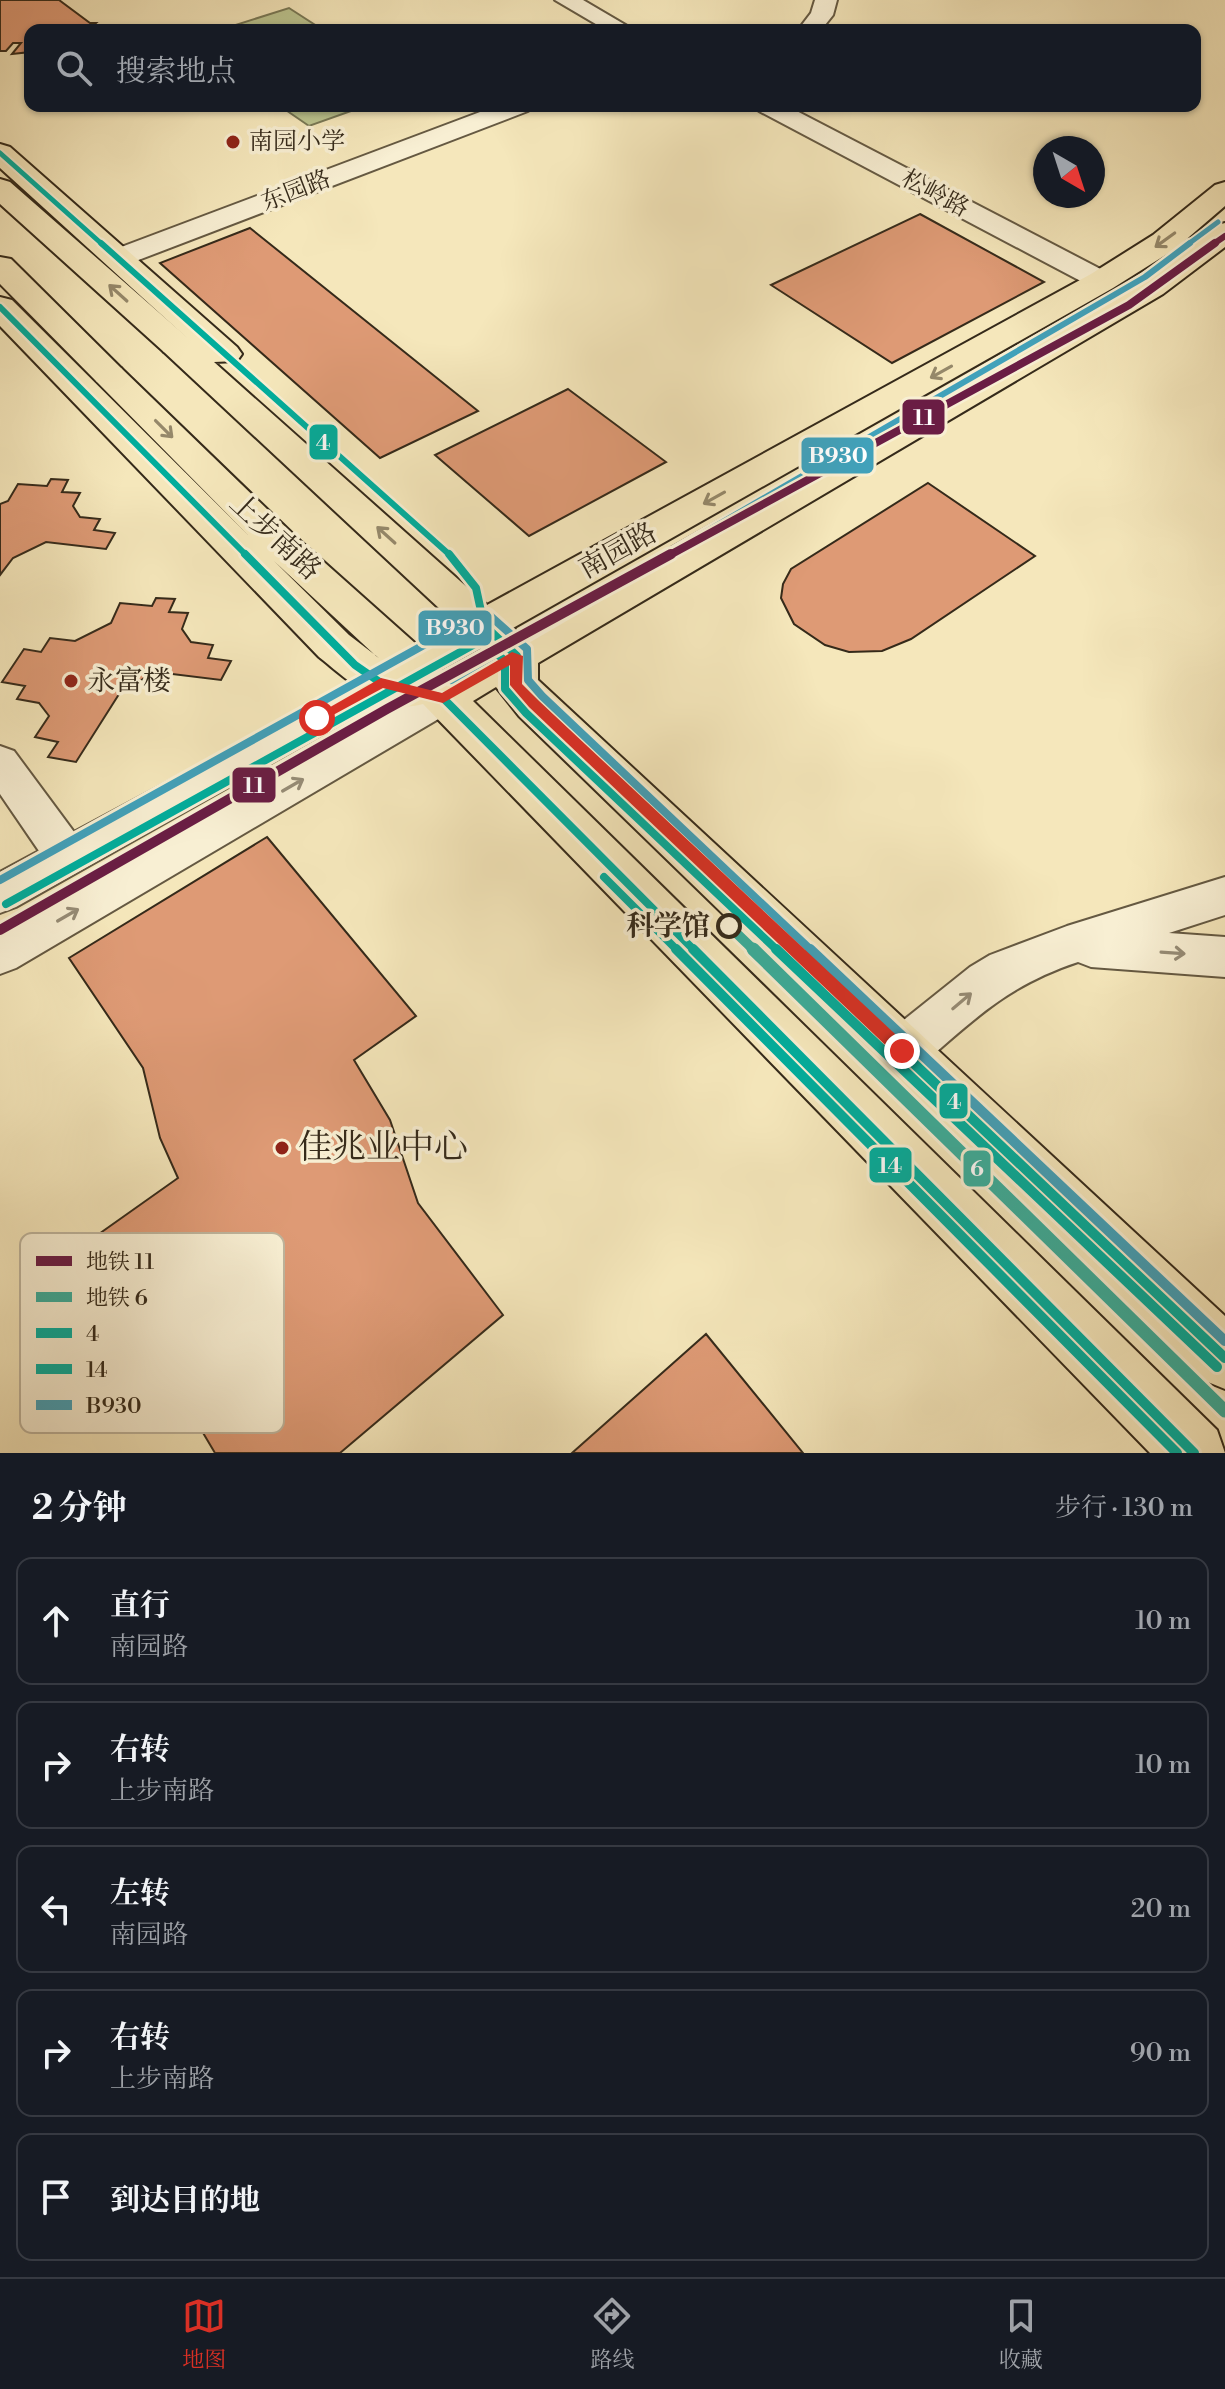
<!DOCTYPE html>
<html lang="zh">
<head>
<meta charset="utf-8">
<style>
	body { margin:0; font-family:"Libre Bodoni","Noto Serif SC",serif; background:#242831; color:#f1f3f6 }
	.compass { position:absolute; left:1033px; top:136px; width:72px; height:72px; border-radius:50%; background:#171b24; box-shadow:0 2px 6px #0004; rotate:141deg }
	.stop { position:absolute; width:24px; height:24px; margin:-18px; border:6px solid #d93025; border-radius:50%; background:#fff }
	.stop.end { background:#d93025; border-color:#fff; box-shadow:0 2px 8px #0008 }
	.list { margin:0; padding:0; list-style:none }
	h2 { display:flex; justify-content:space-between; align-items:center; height:104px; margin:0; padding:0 32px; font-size:34px }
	h2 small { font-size:26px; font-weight:400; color:#9ea1a6 }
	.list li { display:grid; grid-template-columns:52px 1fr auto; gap:24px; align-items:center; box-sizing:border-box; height:128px; margin:0 16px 16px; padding:0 16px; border:2px solid #363941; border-radius:16px }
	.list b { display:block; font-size:30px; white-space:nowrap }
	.list p { margin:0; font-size:26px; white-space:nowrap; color:#9ea1a6 }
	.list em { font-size:26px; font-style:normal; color:#9ea1a6 }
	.icon { flex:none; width:44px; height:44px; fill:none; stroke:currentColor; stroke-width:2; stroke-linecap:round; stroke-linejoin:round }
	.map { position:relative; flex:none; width:1225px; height:1453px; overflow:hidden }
	.search { position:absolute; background:#171b24; box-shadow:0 2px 6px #0004; left:24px; right:24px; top:24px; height:88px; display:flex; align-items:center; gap:20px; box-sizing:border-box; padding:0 28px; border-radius:16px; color:#9ea1a6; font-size:30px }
	.sheet { height:824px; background:#171b24 }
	nav { display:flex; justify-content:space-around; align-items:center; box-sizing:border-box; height:112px; border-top:2px solid #363941; background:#171b24; font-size:22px; color:#9ea1a6 }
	nav a { display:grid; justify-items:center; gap:4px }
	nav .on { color:#d93025 }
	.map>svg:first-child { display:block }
	.green { fill:#bcc590; stroke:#787855; stroke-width:2 }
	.building { fill:#de9a75; stroke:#352a1a; stroke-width:2 }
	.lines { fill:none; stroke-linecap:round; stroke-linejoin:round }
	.minor-casing { stroke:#655942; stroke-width:4 }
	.major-casing { stroke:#352a1a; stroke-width:4 }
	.highway-casing { stroke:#352a1a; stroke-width:4 }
	.minor { fill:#f8efd3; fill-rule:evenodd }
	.major { fill:#f5e7bb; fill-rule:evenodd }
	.highway { fill:#f5e7bb; fill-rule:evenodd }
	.bus-1-far3-casing { stroke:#f8efd3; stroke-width:9 }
	.bus-1-far2-casing { stroke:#f8efd3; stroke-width:11 }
	.bus-1-far1-casing { stroke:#f8efd3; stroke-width:14 }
	.bus-1-casing { stroke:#f8efd3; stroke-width:16 }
	.bus-2-far1-casing { stroke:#f8efd3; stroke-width:14 }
	.bus-2-casing { stroke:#f8efd3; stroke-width:16 }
	.bus-3-far3-casing { stroke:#f8efd3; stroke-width:9 }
	.bus-3-far2-casing { stroke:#f8efd3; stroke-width:11 }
	.bus-3-far1-casing { stroke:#f8efd3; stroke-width:14 }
	.bus-3-casing { stroke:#f8efd3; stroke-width:16 }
	.bus-1-far3 { stroke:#01ad9c; stroke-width:5 }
	.bus-1-far2 { stroke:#01ad9c; stroke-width:6 }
	.bus-1-far1 { stroke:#01ad9c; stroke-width:8 }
	.bus-1 { stroke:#01ad9c; stroke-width:10 }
	.bus-2-far1 { stroke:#01ad9c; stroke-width:8 }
	.bus-2 { stroke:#01ad9c; stroke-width:10 }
	.bus-3-far3 { stroke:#41a1ba; stroke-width:5 }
	.bus-3-far2 { stroke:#41a1ba; stroke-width:6 }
	.bus-3-far1 { stroke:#41a1ba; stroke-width:8 }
	.bus-3 { stroke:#41a1ba; stroke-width:10 }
	.metro-1-far2-casing { stroke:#f8efd3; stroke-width:10 }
	.metro-1-far1-casing { stroke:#f8efd3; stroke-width:13 }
	.metro-1-casing { stroke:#f8efd3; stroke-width:16 }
	.metro-2-far1-casing { stroke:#f8efd3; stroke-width:16 }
	.metro-2-casing { stroke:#f8efd3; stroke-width:19 }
	.metro-1-far2 { stroke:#6a1d44; stroke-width:6 }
	.metro-1-far1 { stroke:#6a1d44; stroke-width:8 }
	.metro-1 { stroke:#6a1d44; stroke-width:10 }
	.metro-2-far1 { stroke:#3aad9a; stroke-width:10 }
	.metro-2 { stroke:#3aad9a; stroke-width:13 }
	.oneway { stroke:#95886a }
	.oneway2 { stroke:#968c76 }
	.route { fill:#d93025 }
	.poi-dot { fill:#8f2418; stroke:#f8efd3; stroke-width:3 }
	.stop-dot { fill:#f8efd3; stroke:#352a1a; stroke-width:4 }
	.labels { text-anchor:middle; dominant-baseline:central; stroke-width:7; stroke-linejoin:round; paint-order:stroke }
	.far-poi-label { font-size:24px; fill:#352a1a; stroke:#f8efd3; text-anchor:start }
	.far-street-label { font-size:24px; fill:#352a1a; stroke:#f8efd3 }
	.street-label { font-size:28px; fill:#352a1a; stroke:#f8efd3 }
	.poi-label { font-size:28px; fill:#352a1a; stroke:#f8efd3; text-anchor:start }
	.stop-label { font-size:28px; font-weight:bold; fill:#352a1a; stroke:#f8efd3; text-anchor:end }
	.near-poi-label { font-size:34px; fill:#352a1a; stroke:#f8efd3; text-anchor:start }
	.key { fill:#f8efd3; stroke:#beb49c; stroke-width:2 }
	.key-label { font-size:22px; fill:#352a1a }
	.line-badge { stroke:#f8efd3; stroke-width:3 }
	.badge-label { font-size:22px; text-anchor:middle; font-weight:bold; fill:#fff }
</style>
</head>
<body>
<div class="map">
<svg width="1225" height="1453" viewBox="0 0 1225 1453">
	<rect width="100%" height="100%" fill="#f5e7bb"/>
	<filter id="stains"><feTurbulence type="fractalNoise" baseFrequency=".0025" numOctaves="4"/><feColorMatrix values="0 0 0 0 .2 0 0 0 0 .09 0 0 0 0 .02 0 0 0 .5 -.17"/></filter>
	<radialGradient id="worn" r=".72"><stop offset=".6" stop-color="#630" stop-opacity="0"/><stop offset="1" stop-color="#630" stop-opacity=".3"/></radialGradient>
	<path class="green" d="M289 8 323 30H220Z
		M280 106H365L309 126Z"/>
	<path class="building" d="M0 0H59L90 23H96L88 30H30V52L12 54 21 43H13L6 51H0Z
		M920 214 1044 282 892 363 771 285Z
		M250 228 478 411 380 458 160 263Z
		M568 389 666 462 529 536 435 455Z
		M51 479 68 480 62 492 80 493 73 506 80 517 100 519 94 530 115 533 106 549 46 542 13 558 0 575V504L8 501 18 484 47 486Z
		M928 483 1035 556 911 639 882 651 849 652 825 645 794 624 781 598 783 584 791 569Z
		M156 598 175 599 169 612 188 613 182 629 191 642 213 645 208 658 231 661 221 680 156 672 121 691 76 762 48 757 58 742 35 737 49 716 39 703 17 699 25 686 2 682 24 649 41 652 50 638 75 641 111 623 120 603 152 606Z
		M267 837 416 1016 354 1060 390 1120 418 1203 503 1315 340 1453H215L89 1241 178 1178 160 1138 143 1068 69 958Z
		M706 1334 803 1453H572Z"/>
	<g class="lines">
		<defs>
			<path id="minor" d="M555 0H583L634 30H606Z
				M815 0H837L833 15 821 30H798L811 13Z
				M496 106H531L528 111 128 264H108L104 258 108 252Z
				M756 106H787L1112 275 1117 281 1112 287H1092L759 111Z
				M381 668 395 673 400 683 395 693 16 907 0 913V872L39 851 0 794V746L14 751 74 832Z
				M443 683 457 688 463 698 457 708 16 968 0 974V931L429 688Z
				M1225 877V915L1169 933 1225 937V977L1091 967 1078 962C1006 986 975 1019 919 1067L902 1073 885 1067 878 1051 885 1035 970 967 990 955 1067 926Z"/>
			<path id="major" d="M0 144 10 147 237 347 242 354 237 361 214 362 487 605 1091 274 1153 235 1215 185 1225 182V206L1175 249 1113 288 513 628 520 634 1141 280 1214 226 1225 223V247L1163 294 538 663V680L1225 1316V1389L1203 1380 519 716 496 687 473 701 1217 1430 1225 1453H1150L423 704C384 716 348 680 319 657L0 326V297L12 300 249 536 97 382 92 375 97 368 109 365 121 368 297 538 416 644 455 623 164 352 159 345 164 338 176 335 187 338 0 168ZM274 561 376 656 379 658 349 635ZM480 647 487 653 447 675 441 669Z"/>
			<path id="highway" d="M0 179 10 182 188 338 193 345 188 352 176 355 164 352 0 204Z
				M0 257 11 259 121 368 126 375 121 382 109 385 97 382 0 284Z"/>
		</defs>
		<use href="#minor" class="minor-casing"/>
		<use href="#major" class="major-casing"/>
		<use href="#highway" class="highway-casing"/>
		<use href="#minor" class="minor"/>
		<use href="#major" class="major"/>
		<use href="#highway" class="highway"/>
		<defs>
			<path id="bus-1-far3" d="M0 153 103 245"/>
			<path id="bus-1-far2" d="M101 243 451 556
				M0 307 247 556"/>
			<path id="bus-1-far1" d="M245 554 355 665 381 683 443 698 695 951
				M449 554 476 588 484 625 517 656 516 685 795 951"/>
			<path id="bus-1" d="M693 949 1194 1453
				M793 949 1225 1358"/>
			<path id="bus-2-far1" d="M604 877 678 951
				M6 904 482 640 505 661V689L526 713 778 951"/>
			<path id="bus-2" d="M676 949 1177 1453
				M776 949 1217 1367"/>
			<path id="bus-3-far3" d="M1187 245 1218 222"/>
			<path id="bus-3-far2" d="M664 556 1145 277 1190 243"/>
			<path id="bus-3-far1" d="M451 680 668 554
				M0 880 478 615 488 614 527 649 528 680 542 696 812 951"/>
			<path id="bus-3" d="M810 949 1225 1341"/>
		</defs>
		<use href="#bus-1-far3" class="bus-1-far3-casing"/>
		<use href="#bus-1-far2" class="bus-1-far2-casing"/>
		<use href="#bus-1-far1" class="bus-1-far1-casing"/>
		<use href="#bus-1" class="bus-1-casing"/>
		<use href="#bus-2-far1" class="bus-2-far1-casing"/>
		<use href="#bus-2" class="bus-2-casing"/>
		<use href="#bus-3-far3" class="bus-3-far3-casing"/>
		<use href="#bus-3-far2" class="bus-3-far2-casing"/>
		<use href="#bus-3-far1" class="bus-3-far1-casing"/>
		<use href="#bus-3" class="bus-3-casing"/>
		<use href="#bus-1-far3" class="bus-1-far3"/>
		<use href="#bus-1-far2" class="bus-1-far2"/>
		<use href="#bus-1-far1" class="bus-1-far1"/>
		<use href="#bus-1" class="bus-1"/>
		<use href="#bus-2-far1" class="bus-2-far1"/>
		<use href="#bus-2" class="bus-2"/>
		<use href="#bus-3-far3" class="bus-3-far3"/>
		<use href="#bus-3-far2" class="bus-3-far2"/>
		<use href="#bus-3-far1" class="bus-3-far1"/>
		<use href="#bus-3" class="bus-3"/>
		<defs>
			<path id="metro-1-far2" d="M1212 245 1225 236"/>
			<path id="metro-1-far1" d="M668 556 1129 305 1215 243"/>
			<path id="metro-1" d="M0 930 387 709 671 554"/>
			<path id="metro-2-far1" d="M729 926 755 951"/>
			<path id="metro-2" d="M753 949 1225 1411"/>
		</defs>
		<use href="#metro-1-far2" class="metro-1-far2-casing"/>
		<use href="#metro-1-far1" class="metro-1-far1-casing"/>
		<use href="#metro-1" class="metro-1-casing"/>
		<use href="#metro-2-far1" class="metro-2-far1-casing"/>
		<use href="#metro-2" class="metro-2-casing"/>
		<use href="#metro-1-far2" class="metro-1-far2"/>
		<use href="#metro-1-far1" class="metro-1-far1"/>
		<use href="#metro-1" class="metro-1"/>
		<use href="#metro-2-far1" class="metro-2-far1"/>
		<use href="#metro-2" class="metro-2"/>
	</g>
	<defs><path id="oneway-shaft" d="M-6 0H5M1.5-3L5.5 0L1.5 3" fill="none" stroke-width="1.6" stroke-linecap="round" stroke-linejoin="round" transform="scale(2)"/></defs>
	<g class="oneway">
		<use href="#oneway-shaft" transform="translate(1165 240) rotate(144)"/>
		<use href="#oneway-shaft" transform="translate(118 293) rotate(-138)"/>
		<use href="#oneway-shaft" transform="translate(941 372) rotate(151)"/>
		<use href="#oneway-shaft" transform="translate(164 429) rotate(45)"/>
		<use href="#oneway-shaft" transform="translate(714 498) rotate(151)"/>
		<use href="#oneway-shaft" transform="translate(386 535) rotate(-138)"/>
	</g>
	<g class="oneway2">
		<use href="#oneway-shaft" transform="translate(293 785) rotate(-30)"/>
		<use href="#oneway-shaft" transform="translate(68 915) rotate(-30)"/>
		<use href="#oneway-shaft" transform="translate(1173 953) rotate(4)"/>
		<use href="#oneway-shaft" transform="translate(962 1001) rotate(-40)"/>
	</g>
	<path class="route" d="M512 652 523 656 522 684 539 701 908 1046V1056H897L529 707 510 685V665L443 703 383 688 322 721 311 718 381 678 442 693Z"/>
	<g class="poi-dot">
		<circle cx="233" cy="142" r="8"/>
		<circle cx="71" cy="681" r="8"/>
		<circle cx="282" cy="1148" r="8"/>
	</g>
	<circle class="stop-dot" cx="729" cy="926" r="11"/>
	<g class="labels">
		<g class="far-poi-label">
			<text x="249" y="142">南园小学</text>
		</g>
		<g class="far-street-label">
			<text transform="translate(296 191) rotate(-21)">东园路</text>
			<text transform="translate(935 194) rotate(28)">松岭路</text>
		</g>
		<g class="street-label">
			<text transform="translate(275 537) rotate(43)">上步南路</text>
			<text transform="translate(618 551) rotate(-29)">南园路</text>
		</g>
		<g class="poi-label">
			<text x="87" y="681">永富楼</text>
		</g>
		<g class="stop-label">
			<text x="710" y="926">科学馆</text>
		</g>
		<g class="near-poi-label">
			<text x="298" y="1148">佳兆业中心</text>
		</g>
	</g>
	<rect x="20" y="1233" width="264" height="200" rx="12" class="key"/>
	<rect x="36" y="1256" width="36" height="10" fill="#6a1d44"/>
	<rect x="36" y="1292" width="36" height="10" fill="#3aad9a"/>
	<rect x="36" y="1328" width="36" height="10" fill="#01ad9c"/>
	<rect x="36" y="1364" width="36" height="10" fill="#01ad9c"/>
	<rect x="36" y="1400" width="36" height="10" fill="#41a1ba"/>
	<g class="key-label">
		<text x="86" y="1269">地铁 11</text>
		<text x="86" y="1305">地铁 6</text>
		<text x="86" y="1341">4</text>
		<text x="86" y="1377">14</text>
		<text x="86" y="1413">B930</text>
	</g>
	<g class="line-badge">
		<rect x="901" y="398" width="45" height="38" rx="8" fill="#6a1d44"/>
		<rect x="308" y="423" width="31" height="38" rx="8" fill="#01ad9c"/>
		<rect x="800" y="436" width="75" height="39" rx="8" fill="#41a1ba"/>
		<rect x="417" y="609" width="76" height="38" rx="8" fill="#41a1ba"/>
		<rect x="231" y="766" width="46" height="38" rx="8" fill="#6a1d44"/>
		<rect x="938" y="1082" width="31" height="38" rx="8" fill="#01ad9c"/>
		<rect x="868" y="1146" width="45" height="38" rx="8" fill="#01ad9c"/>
		<rect x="962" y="1149" width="30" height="39" rx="8" fill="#3aad9a"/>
	</g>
	<g class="badge-label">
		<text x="924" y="425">11</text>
		<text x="323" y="450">4</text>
		<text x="838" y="463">B930</text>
		<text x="455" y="635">B930</text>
		<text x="254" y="793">11</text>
		<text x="954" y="1109">4</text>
		<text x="890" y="1173">14</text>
		<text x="977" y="1176">6</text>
	</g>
	<rect width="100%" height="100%" filter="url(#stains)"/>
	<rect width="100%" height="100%" fill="url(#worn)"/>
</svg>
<svg class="compass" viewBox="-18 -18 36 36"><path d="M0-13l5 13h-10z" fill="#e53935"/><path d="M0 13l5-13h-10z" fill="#9ea1a6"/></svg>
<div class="stop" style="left:317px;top:718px"></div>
<div class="stop end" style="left:902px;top:1051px"></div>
<div class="search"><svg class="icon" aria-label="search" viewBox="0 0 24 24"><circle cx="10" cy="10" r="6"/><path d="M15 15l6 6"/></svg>搜索地点</div>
</div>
<section class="sheet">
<h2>2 分钟<small>步行 · 130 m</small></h2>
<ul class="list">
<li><svg class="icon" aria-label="ahead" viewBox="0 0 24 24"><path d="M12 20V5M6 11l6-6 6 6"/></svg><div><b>直行</b><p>南园路</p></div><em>10 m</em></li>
<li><svg class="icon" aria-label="right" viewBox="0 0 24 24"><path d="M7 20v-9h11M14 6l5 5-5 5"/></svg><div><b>右转</b><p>上步南路</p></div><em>10 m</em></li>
<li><svg class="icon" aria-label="left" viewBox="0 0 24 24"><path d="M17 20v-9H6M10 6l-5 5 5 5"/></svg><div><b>左转</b><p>南园路</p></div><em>20 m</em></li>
<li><svg class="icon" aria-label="right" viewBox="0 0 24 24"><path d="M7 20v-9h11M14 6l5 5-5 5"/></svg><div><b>右转</b><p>上步南路</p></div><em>90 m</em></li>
<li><svg class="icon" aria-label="arrive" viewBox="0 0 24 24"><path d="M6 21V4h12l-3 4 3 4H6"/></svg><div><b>到达目的地</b></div></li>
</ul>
</section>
<nav>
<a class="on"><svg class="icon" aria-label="map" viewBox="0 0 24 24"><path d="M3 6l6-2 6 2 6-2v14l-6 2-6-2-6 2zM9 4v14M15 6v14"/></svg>地图</a>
<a><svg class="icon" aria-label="directions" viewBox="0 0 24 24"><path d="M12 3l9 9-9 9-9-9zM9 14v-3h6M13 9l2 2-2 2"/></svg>路线</a>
<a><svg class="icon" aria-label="saved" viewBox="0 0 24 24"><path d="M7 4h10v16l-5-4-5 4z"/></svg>收藏</a>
</nav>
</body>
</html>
